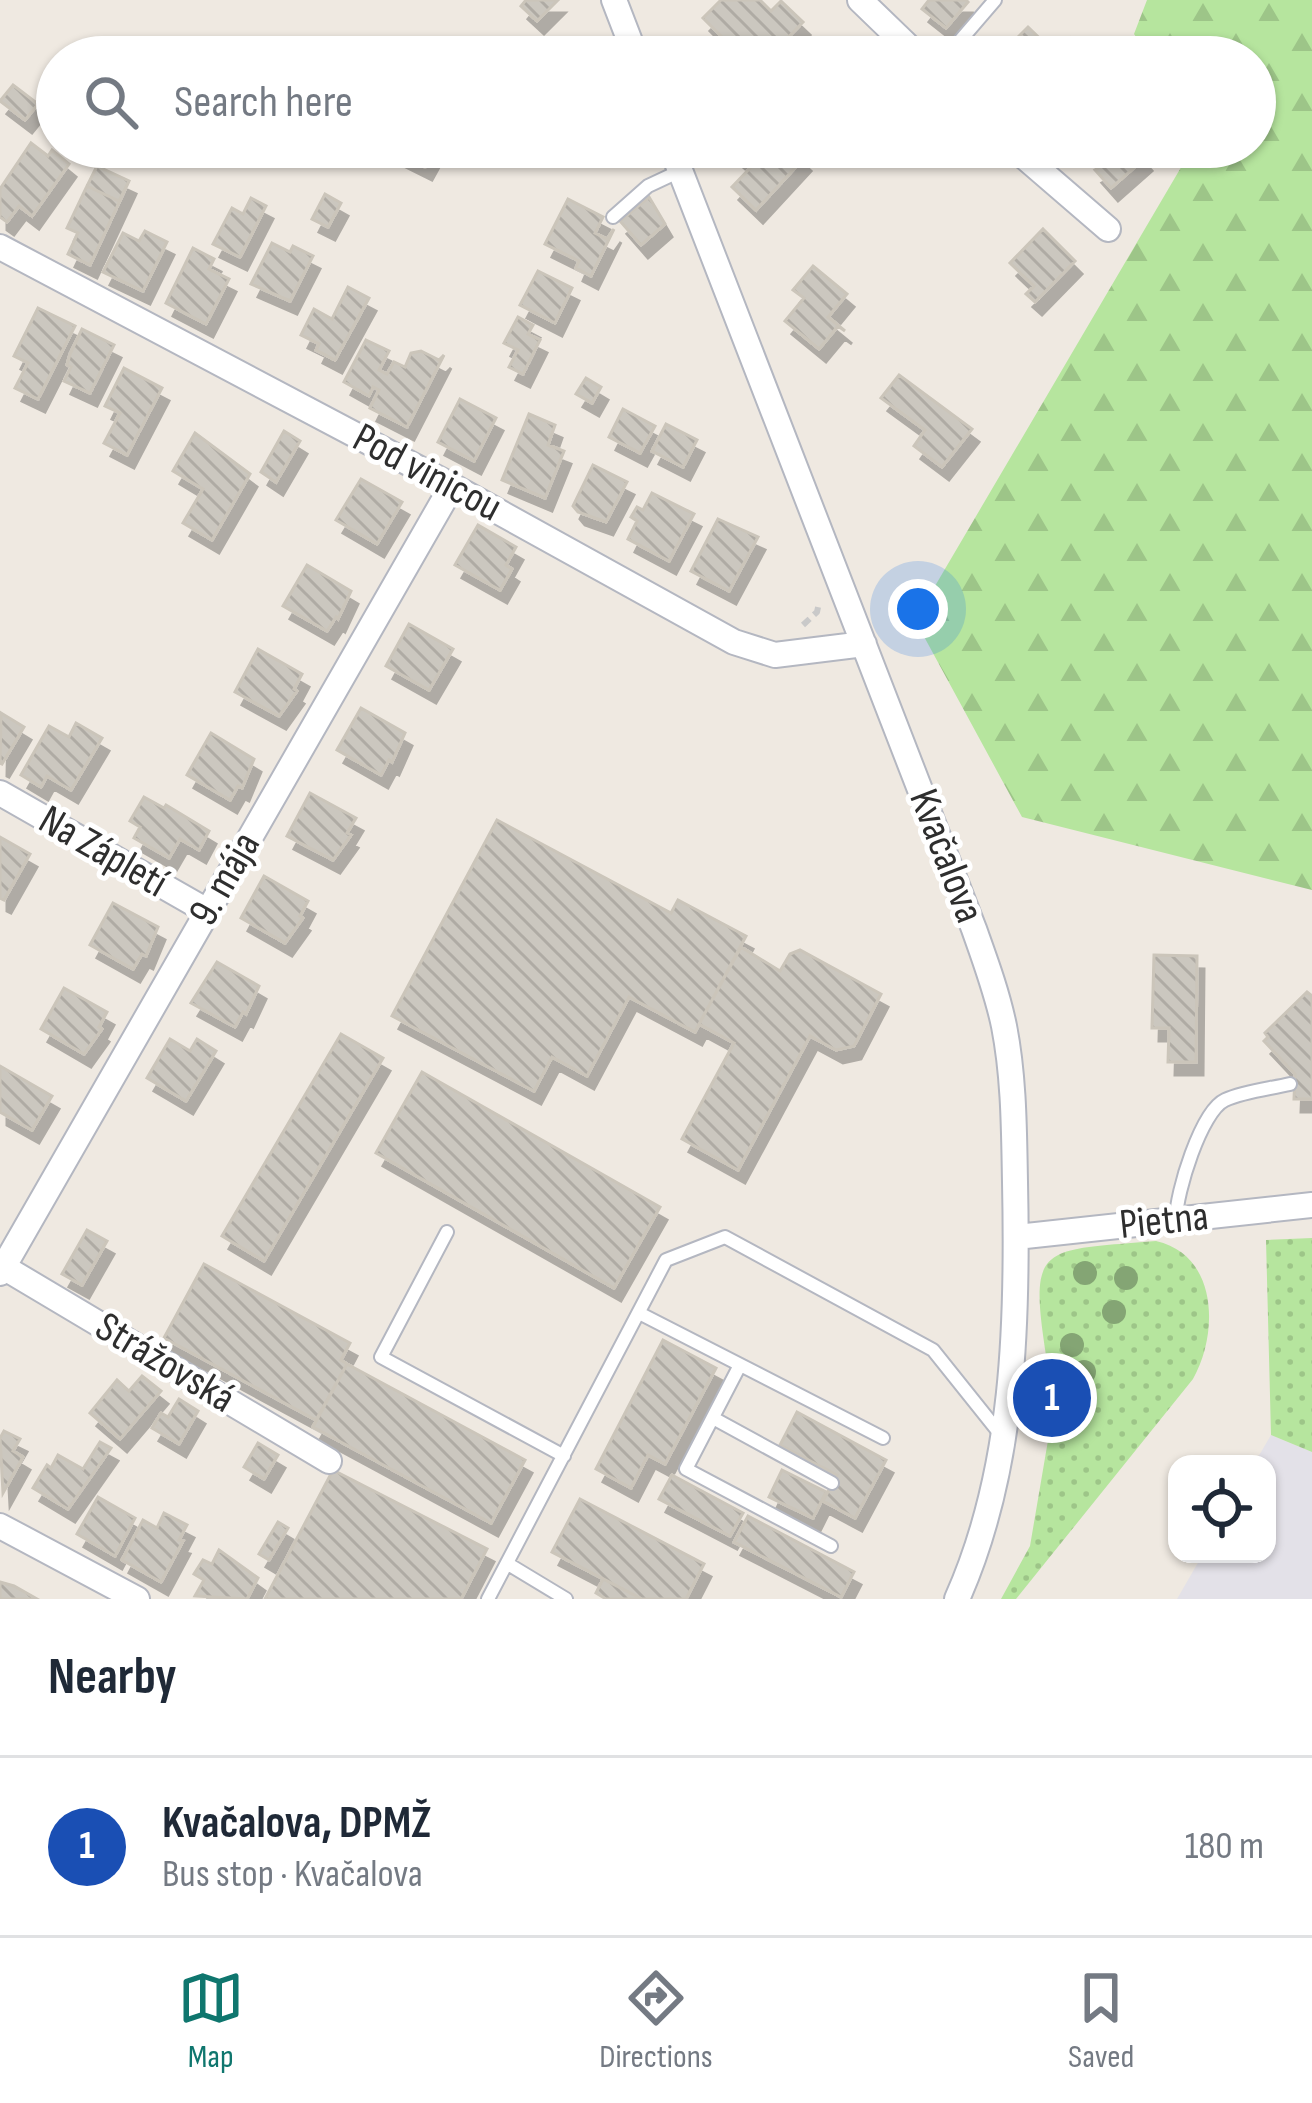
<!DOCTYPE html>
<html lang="en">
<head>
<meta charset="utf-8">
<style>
	body { margin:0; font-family:"Sofia Sans Condensed",sans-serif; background:#f6f6f7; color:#1f2937 }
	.controls { position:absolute; right:36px; bottom:36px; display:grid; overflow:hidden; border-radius:24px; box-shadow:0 3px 9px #0004 }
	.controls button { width:108px; height:108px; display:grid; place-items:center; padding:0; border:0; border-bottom:3px solid #e0e1e3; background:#fff; color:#1f2937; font:60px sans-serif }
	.you { position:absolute; left:918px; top:609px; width:42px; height:42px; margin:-30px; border:9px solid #fff; border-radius:50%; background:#1a73e8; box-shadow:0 0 0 18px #1a73e833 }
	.badge { display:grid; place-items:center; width:78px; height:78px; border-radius:50%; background:#0f766e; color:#fff; font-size:39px; font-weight:700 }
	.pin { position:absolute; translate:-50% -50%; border:6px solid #fff; box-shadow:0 3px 12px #0006 }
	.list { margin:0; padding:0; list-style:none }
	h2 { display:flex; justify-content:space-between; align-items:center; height:156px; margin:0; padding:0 48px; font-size:51px }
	h2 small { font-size:39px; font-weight:400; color:#747a83 }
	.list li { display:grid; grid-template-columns:78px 1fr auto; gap:36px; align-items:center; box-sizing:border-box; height:180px; padding:0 48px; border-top:3px solid #e0e1e3 }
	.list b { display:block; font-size:45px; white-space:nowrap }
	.list p { margin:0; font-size:39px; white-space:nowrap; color:#747a83 }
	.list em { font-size:39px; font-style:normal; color:#747a83 }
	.icon { flex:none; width:66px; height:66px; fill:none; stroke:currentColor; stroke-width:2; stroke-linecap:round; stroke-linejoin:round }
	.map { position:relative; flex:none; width:1312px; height:1599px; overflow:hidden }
	.search { position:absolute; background:#fff; box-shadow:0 3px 9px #0004; left:36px; right:36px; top:36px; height:132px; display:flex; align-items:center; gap:30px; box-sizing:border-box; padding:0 42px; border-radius:66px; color:#747a83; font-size:45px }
	.sheet { height:336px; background:#fff }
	nav { display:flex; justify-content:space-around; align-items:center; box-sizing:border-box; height:168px; border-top:3px solid #e0e1e3; background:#fff; font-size:33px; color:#747a83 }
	nav a { display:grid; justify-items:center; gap:6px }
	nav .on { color:#0f766e }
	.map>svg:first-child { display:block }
	.industrial { fill:#e3e1e8 }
	.grass { fill:url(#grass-dots) }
	.forest { fill:url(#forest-firs) }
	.building { fill:url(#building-back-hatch); stroke:#cbc5ba; stroke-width:3; filter:url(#shadow) }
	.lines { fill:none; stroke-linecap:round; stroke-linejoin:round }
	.lane-casing { stroke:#b4b7c1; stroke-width:16 }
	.street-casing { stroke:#b4b7c1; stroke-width:28 }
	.path { stroke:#c9c9c9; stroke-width:6; stroke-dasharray:9 6; stroke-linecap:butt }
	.lane { stroke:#fff; stroke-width:12 }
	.street { stroke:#fff; stroke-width:24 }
	.tree { fill:#84a574 }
	.labels { text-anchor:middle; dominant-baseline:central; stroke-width:10; stroke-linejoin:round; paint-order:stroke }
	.street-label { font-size:42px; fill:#2e2e2e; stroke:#fff }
</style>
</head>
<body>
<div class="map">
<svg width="1312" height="1599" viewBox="0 0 1312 1599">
	<defs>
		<pattern id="grass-dots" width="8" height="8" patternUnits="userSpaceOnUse" patternTransform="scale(3)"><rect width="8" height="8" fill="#b6e59e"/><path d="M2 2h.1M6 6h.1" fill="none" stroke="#9dc588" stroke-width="1.8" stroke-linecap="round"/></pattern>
		<pattern id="forest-firs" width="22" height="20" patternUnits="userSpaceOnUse" patternTransform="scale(3)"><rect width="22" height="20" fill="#b6e59e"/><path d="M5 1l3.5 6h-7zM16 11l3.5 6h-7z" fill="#9dc588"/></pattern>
		<pattern id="building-back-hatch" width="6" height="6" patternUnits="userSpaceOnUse" patternTransform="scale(3)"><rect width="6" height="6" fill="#cbc7bf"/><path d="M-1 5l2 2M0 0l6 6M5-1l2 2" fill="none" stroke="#afaba4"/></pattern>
		<filter id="shadow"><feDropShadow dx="7" dy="13" stdDeviation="0" flood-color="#0004"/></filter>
	</defs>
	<rect width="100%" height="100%" fill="#efe9e1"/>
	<path class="industrial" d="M1271 1435 1312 1452V1599H1177L1203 1554H1267V1464H1254Z"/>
	<path class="grass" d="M1312 1238V1452L1271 1435 1266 1240Z
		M1156 1241C1218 1255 1219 1333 1193 1379L1016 1599H1001L1030 1546 1060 1370 1048 1368C1028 1243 1036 1251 1156 1241Z"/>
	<path class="forest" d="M1147 0H1312V890L1022 817 915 620 1193 147H1255V57H1150L1134 34Z"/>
	<path class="building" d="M526 0H558L537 21 521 6Z
		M721 0H760L771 11 781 1 803 22 769 57H755L743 44 736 51 703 18Z
		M929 0H966L968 2 946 28 922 9Z
		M1028 27 1056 54 1071 38 1090 56 1005 57 1001 54Z
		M13 85 38 104 25 120 0 101Z
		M31 143 48 156 52 150 69 164 32 216 19 206 7 222 0 217V189Z
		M400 147H436L425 167 397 153Z
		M740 147H792L804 158 756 210 732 187 751 167 735 153Z
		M1093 147H1135L1145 158 1111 188 1095 170 1102 166 1088 151Z
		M97 166 129 181 119 201 87 186Z
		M129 181 90 265 68 254 78 233 67 228 87 186 119 201Z
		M325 194 341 203 328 227 312 219Z
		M649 197 665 224 641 245 620 221Z
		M251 198 266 206 240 257 213 244 232 208 243 214Z
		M568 199 603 217 595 233 607 239 614 229 591 276 576 268 579 261 545 244Z
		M1043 229 1075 261 1035 302 1026 294 1034 286 1010 263Z
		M145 231 167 242 143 291 103 272 123 233 139 241Z
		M272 243 290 252 293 246 313 256 290 301 251 284Z
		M193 248 214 259 209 269 229 279 206 324 166 303Z
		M813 266 847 294 828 317 845 331 838 326 819 349 785 321 804 298 793 290Z
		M538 271 572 288 555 323 520 305Z
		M348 287 369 298 335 360 316 350 319 344 301 335 314 309 332 319Z
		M38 308 75 326 38 399 15 388 28 363 14 356Z
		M518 317 533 325 528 334 540 340 523 374 509 367 518 350 504 343Z
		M82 329 114 345 90 393 64 381 71 367 67 365 70 354Z
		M366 340 389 351 379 370 387 374 394 362 405 367 411 353 421 351 439 360 444 355 407 427 370 408 379 390 373 387 369 396 344 382Z
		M124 368 162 388 127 455 104 443 120 413 105 406Z
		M899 375 972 429 942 467 914 446 925 430 881 398Z
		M586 378 601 387 592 403 576 394Z
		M460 399 496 418 474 461 438 442Z
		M623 409 655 426 640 453 609 437Z
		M529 414 555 425 548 445 564 451 545 498 502 480Z
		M666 424 697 440 683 467 652 451Z
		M284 431 300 441 276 482 261 472Z
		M195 433 250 474 212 540 183 523 203 489 173 471Z
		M593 465 627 482 606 522 578 512 573 506Z
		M361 479 402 502 377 544 336 520Z
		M652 493 694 514 669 561 628 539 637 521 631 517 637 507 643 510Z
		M718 519 758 537 729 591 691 571Z
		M478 525 516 547 506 565 512 569 500 590 455 565Z
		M307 565 351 591 338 619 336 617 327 631 283 606Z
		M409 624 453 649 429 690 386 666Z
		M258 649 302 674 294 689 297 691 279 716 235 692Z
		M361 708 405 733 392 762 389 760 381 775 337 750Z
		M1 713 24 727 2 764 0 763Z
		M76 723 102 738 71 790 47 776 41 787 21 775 49 726 69 737Z
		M211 733 254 759 242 788 238 786 230 800 187 775Z
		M310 793 356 818 347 833 351 835 333 860 287 836Z
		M144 797 164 808 166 805 209 831 199 850 180 839 169 858 134 838 140 827 130 821Z
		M497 820 671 913 678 900 746 936 695 1032 629 997 587 1076 552 1057 534 1091 392 1016Z
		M0 837 30 854 4 900 0 898Z
		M264 876 308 901 300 916 303 918 285 943 241 918Z
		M113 903 158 927 146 956 142 954 133 969 90 945Z
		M741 947 780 971 790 954 800 950 881 994 854 1046 836 1050 810 1036 738 1170 682 1139 734 1043 699 1024Z
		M1154 955 1197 956 1196 1062H1168L1169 1028H1152Z
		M217 962 259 986 246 1014 243 1012 235 1027 191 1003Z
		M64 988 107 1012 99 1027 102 1029 84 1054 41 1029Z
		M1307 992 1312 996V1099H1294L1295 1074 1264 1041 1268 1037 1265 1033Z
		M341 1034 383 1058 264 1261 222 1236Z
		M170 1039 190 1051 197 1039 216 1051 186 1101 147 1078Z
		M0 1066 52 1096 32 1130 0 1112Z
		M422 1072 660 1207 614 1288 376 1153Z
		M87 1230 107 1241 82 1285 62 1274Z
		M204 1264 350 1343 341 1360 347 1364 316 1420 164 1338Z
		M663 1340 716 1368 665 1464 648 1455 631 1488 596 1469Z
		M347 1364 525 1460 491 1523 313 1427Z
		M142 1376 161 1391 120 1439 90 1413 117 1380 129 1391Z
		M179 1399 198 1411 179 1444 152 1428 161 1413 168 1417Z
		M797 1412 886 1460 855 1518 823 1501 837 1475 780 1445Z
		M4 1431 20 1439 13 1451 23 1457 3 1493 0 1438Z
		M100 1442 111 1448 68 1509 33 1488 47 1465 51 1468 58 1455 83 1469Z
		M258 1443 278 1455 264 1479 244 1467Z
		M333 1470 487 1549 461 1599H265Z
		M782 1470 826 1492 813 1518 769 1497Z
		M672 1475 743 1513 730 1536 659 1499Z
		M98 1497 135 1518 115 1556 77 1534Z
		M580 1499 704 1564 686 1599H642L552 1552Z
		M164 1513 187 1525 179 1540 183 1541 161 1582 122 1560 143 1520 157 1528Z
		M748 1516 854 1572 841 1597 734 1542Z
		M278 1522 288 1528 269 1560 259 1554Z
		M219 1550 258 1578 247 1599 195 1596 204 1580 194 1574 203 1560 212 1564Z
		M603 1579 642 1599H606L596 1593Z
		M0 1582 14 1586 37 1599H0Z"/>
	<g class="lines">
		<defs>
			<path id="lane" d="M946 57 995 0
				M613 217 648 186 680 171
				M1176 1219C1176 1193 1201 1111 1225 1100 1245 1091 1269 1089 1290 1084
				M447 1232 381 1357 564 1456
				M639 1313 883 1438
				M740 1365 686 1469 831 1546
				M713 1418 832 1483
				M508 1564 566 1599
				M488 1599 666 1260 725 1237 933 1350 1001 1435"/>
			<path id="street" d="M614 0 636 57
				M860 0 919 57
				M671 147 974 929C985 960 997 992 1004 1026 1014 1077 1014 1129 1015 1182 1018 1321 1015 1469 957 1599
				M1013 147 1108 229
				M0 247 452 486 734 642 775 655 864 644
				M0 793 207 911
				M1016 1237 1312 1205
				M0 1265 329 1461
				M0 1273 452 486
				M0 1526 137 1599"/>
		</defs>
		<use href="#lane" class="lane-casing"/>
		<use href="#street" class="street-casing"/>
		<path class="path" d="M803 625 817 612 819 603"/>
		<use href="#lane" class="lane"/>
		<use href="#street" class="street"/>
	</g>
	<g class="tree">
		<circle cx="1085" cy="1273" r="12"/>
		<circle cx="1126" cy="1278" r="12"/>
		<circle cx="1114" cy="1312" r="12"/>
		<circle cx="1072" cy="1345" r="12"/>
		<circle cx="1084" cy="1372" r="12"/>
	</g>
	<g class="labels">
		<g class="street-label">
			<text transform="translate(427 473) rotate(28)">Pod vinicou</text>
			<text transform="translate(103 852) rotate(30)">Na Zápletí</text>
			<text transform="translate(946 856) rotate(69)">Kvačalova</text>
			<text transform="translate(225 879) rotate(-60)">9. mája</text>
			<text transform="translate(1164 1221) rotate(-6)">Pietna</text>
			<text transform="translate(165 1363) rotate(31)">Strážovská</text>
		</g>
	</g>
</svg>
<div class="controls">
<button><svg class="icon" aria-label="locate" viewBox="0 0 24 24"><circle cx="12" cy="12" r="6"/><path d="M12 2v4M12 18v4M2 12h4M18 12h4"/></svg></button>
</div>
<div class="you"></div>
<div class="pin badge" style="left:1052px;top:1398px;background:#1a4fb4">1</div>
<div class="search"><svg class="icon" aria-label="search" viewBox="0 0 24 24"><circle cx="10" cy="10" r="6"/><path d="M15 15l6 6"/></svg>Search here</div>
</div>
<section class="sheet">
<h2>Nearby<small></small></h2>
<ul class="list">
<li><span class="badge" style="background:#1a4fb4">1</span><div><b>Kvačalova, DPMŽ</b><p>Bus stop · Kvačalova</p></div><em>180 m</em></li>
</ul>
</section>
<nav>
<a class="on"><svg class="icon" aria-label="map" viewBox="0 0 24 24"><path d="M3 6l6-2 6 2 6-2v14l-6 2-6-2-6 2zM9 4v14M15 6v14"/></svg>Map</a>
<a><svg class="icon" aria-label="directions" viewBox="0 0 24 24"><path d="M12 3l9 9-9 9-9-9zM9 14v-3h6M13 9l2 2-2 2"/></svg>Directions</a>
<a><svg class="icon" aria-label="saved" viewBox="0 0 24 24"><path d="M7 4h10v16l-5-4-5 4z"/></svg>Saved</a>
</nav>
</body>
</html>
